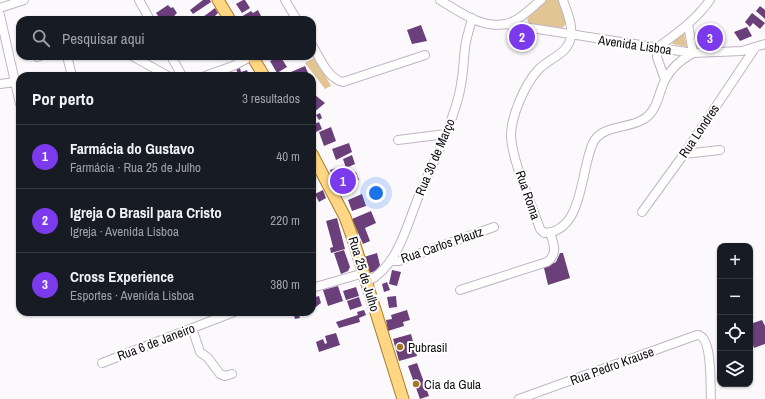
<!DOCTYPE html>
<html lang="pt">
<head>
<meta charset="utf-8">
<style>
	body { margin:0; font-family:"Archivo Narrow",sans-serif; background:#242831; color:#f1f3f6 }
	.controls { position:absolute; right:12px; bottom:12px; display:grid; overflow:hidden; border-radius:8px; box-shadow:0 1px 3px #0004 }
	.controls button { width:36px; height:36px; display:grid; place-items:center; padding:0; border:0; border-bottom:1px solid #363941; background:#171b24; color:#f1f3f6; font:20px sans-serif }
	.you { position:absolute; left:376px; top:193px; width:14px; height:14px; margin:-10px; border:3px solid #fff; border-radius:50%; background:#1a73e8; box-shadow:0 0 0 6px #1a73e833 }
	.badge { display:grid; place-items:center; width:26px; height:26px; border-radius:50%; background:#7c3aed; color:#fff; font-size:13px; font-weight:700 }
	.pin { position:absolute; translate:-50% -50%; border:2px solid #fff; box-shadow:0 1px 4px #0006 }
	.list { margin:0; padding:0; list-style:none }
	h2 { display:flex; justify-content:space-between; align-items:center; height:52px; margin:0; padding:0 16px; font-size:17px }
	h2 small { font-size:13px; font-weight:400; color:#9ea1a6 }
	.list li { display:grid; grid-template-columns:26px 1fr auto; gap:12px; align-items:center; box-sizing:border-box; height:64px; padding:0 16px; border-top:1px solid #363941 }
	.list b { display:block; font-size:15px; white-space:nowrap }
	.list p { margin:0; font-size:13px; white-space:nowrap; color:#9ea1a6 }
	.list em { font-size:13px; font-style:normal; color:#9ea1a6 }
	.icon { flex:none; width:22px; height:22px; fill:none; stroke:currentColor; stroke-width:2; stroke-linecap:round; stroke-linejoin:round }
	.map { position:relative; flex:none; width:765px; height:399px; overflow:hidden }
	.search { position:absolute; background:#171b24; box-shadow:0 1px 3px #0004; left:16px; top:16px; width:300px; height:44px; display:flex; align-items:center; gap:10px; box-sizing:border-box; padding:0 14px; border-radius:12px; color:#9ea1a6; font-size:15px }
	.panel { position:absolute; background:#171b24; box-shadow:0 1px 3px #0004; left:16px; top:72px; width:300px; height:244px; border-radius:12px }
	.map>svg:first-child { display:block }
	.green { fill:#e2c595 }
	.building { fill:#6a3f7a }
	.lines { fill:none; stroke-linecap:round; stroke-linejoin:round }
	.minor-casing { stroke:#c1b4c6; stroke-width:10 }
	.major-casing { stroke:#aa7d27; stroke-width:13 }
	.minor { stroke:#fff; stroke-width:8 }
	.major { stroke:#fed684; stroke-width:11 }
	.poi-dot { fill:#a17727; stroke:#fff; stroke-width:1.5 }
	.labels { text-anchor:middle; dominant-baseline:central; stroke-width:4; stroke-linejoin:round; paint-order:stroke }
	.street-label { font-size:13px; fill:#110c12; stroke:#fff }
	.poi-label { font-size:13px; fill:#110c12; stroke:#fff; text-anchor:start }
</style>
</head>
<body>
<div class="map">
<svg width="765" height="399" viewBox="0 0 765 399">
	<rect width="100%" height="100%" fill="#fcf9fd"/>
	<path class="green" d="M546 0H560L567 22 561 30 529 24 527 19 529 16Z
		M684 33 687 47 672 44 675 39Z
		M314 58 329 82 331 86 325 89 305 63Z"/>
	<path class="building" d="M203 0H210L211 2 193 14 190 10Z
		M243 0H245L250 8 242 13 236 4Z
		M168 5 171 8 173 7 177 13 170 20H161L156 13Z
		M760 6 765 10V19L756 11Z
		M215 8 218 13 214 17 216 20H199Z
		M258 10 263 20H236L251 11 253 13Z
		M752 13 765 23 760 29 753 23 750 27 745 22Z
		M421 25 427 41 412 44 407 30Z
		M747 27 752 36 740 41 734 32Z
		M715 28 717 40 708 47 700 46 695 41 699 37 701 39Z
		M280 56 287 67 277 73 270 61Z
		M305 66 309 75 293 76 291 72Z
		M240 68 241 72 247 70 249 76H239L236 69Z
		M315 95 325 103 312 114V99Z
		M320 113 322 118 319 120 316 115Z
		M319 122 322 129 312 134V125Z
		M331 127 336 141 324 146 319 132Z
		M349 143 352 152 336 160 332 149Z
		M352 155 355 164 346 168 343 159Z
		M339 167 342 175 333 179 330 170Z
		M356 172 359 180 342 186 340 178Z
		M351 185 353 191 344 194 341 188Z
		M323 190 326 198 319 202 315 194Z
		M362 194 366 206 352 211 348 200Z
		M371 211 376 223 365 228 370 241 363 244 352 219Z
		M337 218 345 249 331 253 330 248 333 247 331 239 326 221Z
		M344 250 350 267 348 271 341 274 334 253Z
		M377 253 380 265 376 271 369 273 364 257Z
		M560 253H563L570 278 548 285 544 268 556 262Z
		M392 270 401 272 397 286 389 284Z
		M387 282 390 290 384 292 382 284Z
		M338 286 343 301 328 306 323 290Z
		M356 287 359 296 346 300 343 291Z
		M319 296 321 303 313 309 312 298Z
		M396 296 397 307 389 308 387 297Z
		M359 297 362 306 350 310 347 301Z
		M364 310 366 315 359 318 360 322 339 328 336 322 358 315 357 312Z
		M407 310 410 320 403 322 404 326 388 331 386 320 392 319 391 315Z
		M293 312H298L300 318 295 319Z
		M762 320 765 326V344L754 348 750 335V324Z
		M336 333 340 345 319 352 316 342 323 339 325 344 327 343 325 336Z
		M411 334 417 356 399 361 393 339Z
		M417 363 429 396 420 399 408 366Z"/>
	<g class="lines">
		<defs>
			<path id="minor" d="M139 0 150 20
				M285 0 297 20
				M440 0C458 11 482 29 505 24 518 22 531 8 541 0
				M563 0C566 10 573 24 571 36 569 54 549 58 538 70 525 84 511 116 511 136 512 161 532 205 540 229L544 233C584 232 580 170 593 143 601 125 629 129 644 119 658 110 658 94 665 80 671 68 682 59 693 53L688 24
				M0 8 24 0
				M0 15 20 104
				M505 24 693 53 742 51 765 44
				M312 45C320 58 328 79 343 82L425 55
				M67 56 72 76
				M132 56 168 76
				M171 56 182 76
				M37 57 40 56
				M205 76 233 66 252 56
				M665 80 657 57V48C676 34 696 20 710 0
				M0 84 15 82
				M398 140 446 134
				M684 154 720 150
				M642 212 684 154 755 48
				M390 261H399L494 227
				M367 282C402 264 408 216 424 184 436 157 449 131 457 102 463 84 463 67 465 48 466 38 470 28 472 18
				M312 288 364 273
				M460 290 547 262C558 254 554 244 550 233
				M192 328 200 352 208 358 220 374 225 376 232 374
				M102 363 234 312
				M519 399 697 335C713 335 710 386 711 399"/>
			<path id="major" d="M218 0 230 20
				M252 56 264 76
				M312 154 345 217 354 242 403 399"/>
		</defs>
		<use href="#minor" class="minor-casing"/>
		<use href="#major" class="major-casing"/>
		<use href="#minor" class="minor"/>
		<use href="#major" class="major"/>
	</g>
	<g class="poi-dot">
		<circle cx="400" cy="347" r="4"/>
		<circle cx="416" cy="384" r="4"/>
	</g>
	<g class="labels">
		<g class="street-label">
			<text transform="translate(635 45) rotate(8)">Avenida Lisboa</text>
			<text transform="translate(699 131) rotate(-56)">Rua Londres</text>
			<text transform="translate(435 157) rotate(-67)">Rua 30 de Março</text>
			<text transform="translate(528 195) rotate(71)">Rua Roma</text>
			<text transform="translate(442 245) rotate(-19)">Rua Carlos Plautz</text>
			<text transform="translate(364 274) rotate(73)">Rua 25 de Julho</text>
			<text transform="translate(156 342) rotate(-21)">Rua 6 de Janeiro</text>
			<text transform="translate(612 366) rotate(-20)">Rua Pedro Krause</text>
		</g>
		<g class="poi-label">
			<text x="408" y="347">Pubrasil</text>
			<text x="424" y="384">Cia da Gula</text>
		</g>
	</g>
</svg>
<div class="controls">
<button>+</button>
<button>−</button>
<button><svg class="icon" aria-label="locate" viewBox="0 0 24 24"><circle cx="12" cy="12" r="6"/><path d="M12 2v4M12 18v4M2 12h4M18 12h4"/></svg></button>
<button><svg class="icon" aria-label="layers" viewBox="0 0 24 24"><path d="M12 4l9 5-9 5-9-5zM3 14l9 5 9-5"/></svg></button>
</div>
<div class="you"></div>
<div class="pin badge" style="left:343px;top:181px">1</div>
<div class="pin badge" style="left:522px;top:37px">2</div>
<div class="pin badge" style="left:710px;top:38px">3</div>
<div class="search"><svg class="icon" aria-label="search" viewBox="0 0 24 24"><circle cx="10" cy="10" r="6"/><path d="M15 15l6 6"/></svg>Pesquisar aqui</div>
<section class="panel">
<h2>Por perto<small>3 resultados</small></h2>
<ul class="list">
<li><span class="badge">1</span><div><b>Farmácia do Gustavo</b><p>Farmácia · Rua 25 de Julho</p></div><em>40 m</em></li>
<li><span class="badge">2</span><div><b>Igreja O Brasil para Cristo</b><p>Igreja · Avenida Lisboa</p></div><em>220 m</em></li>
<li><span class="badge">3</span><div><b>Cross Experience</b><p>Esportes · Avenida Lisboa</p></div><em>380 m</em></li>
</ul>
</section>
</div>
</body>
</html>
